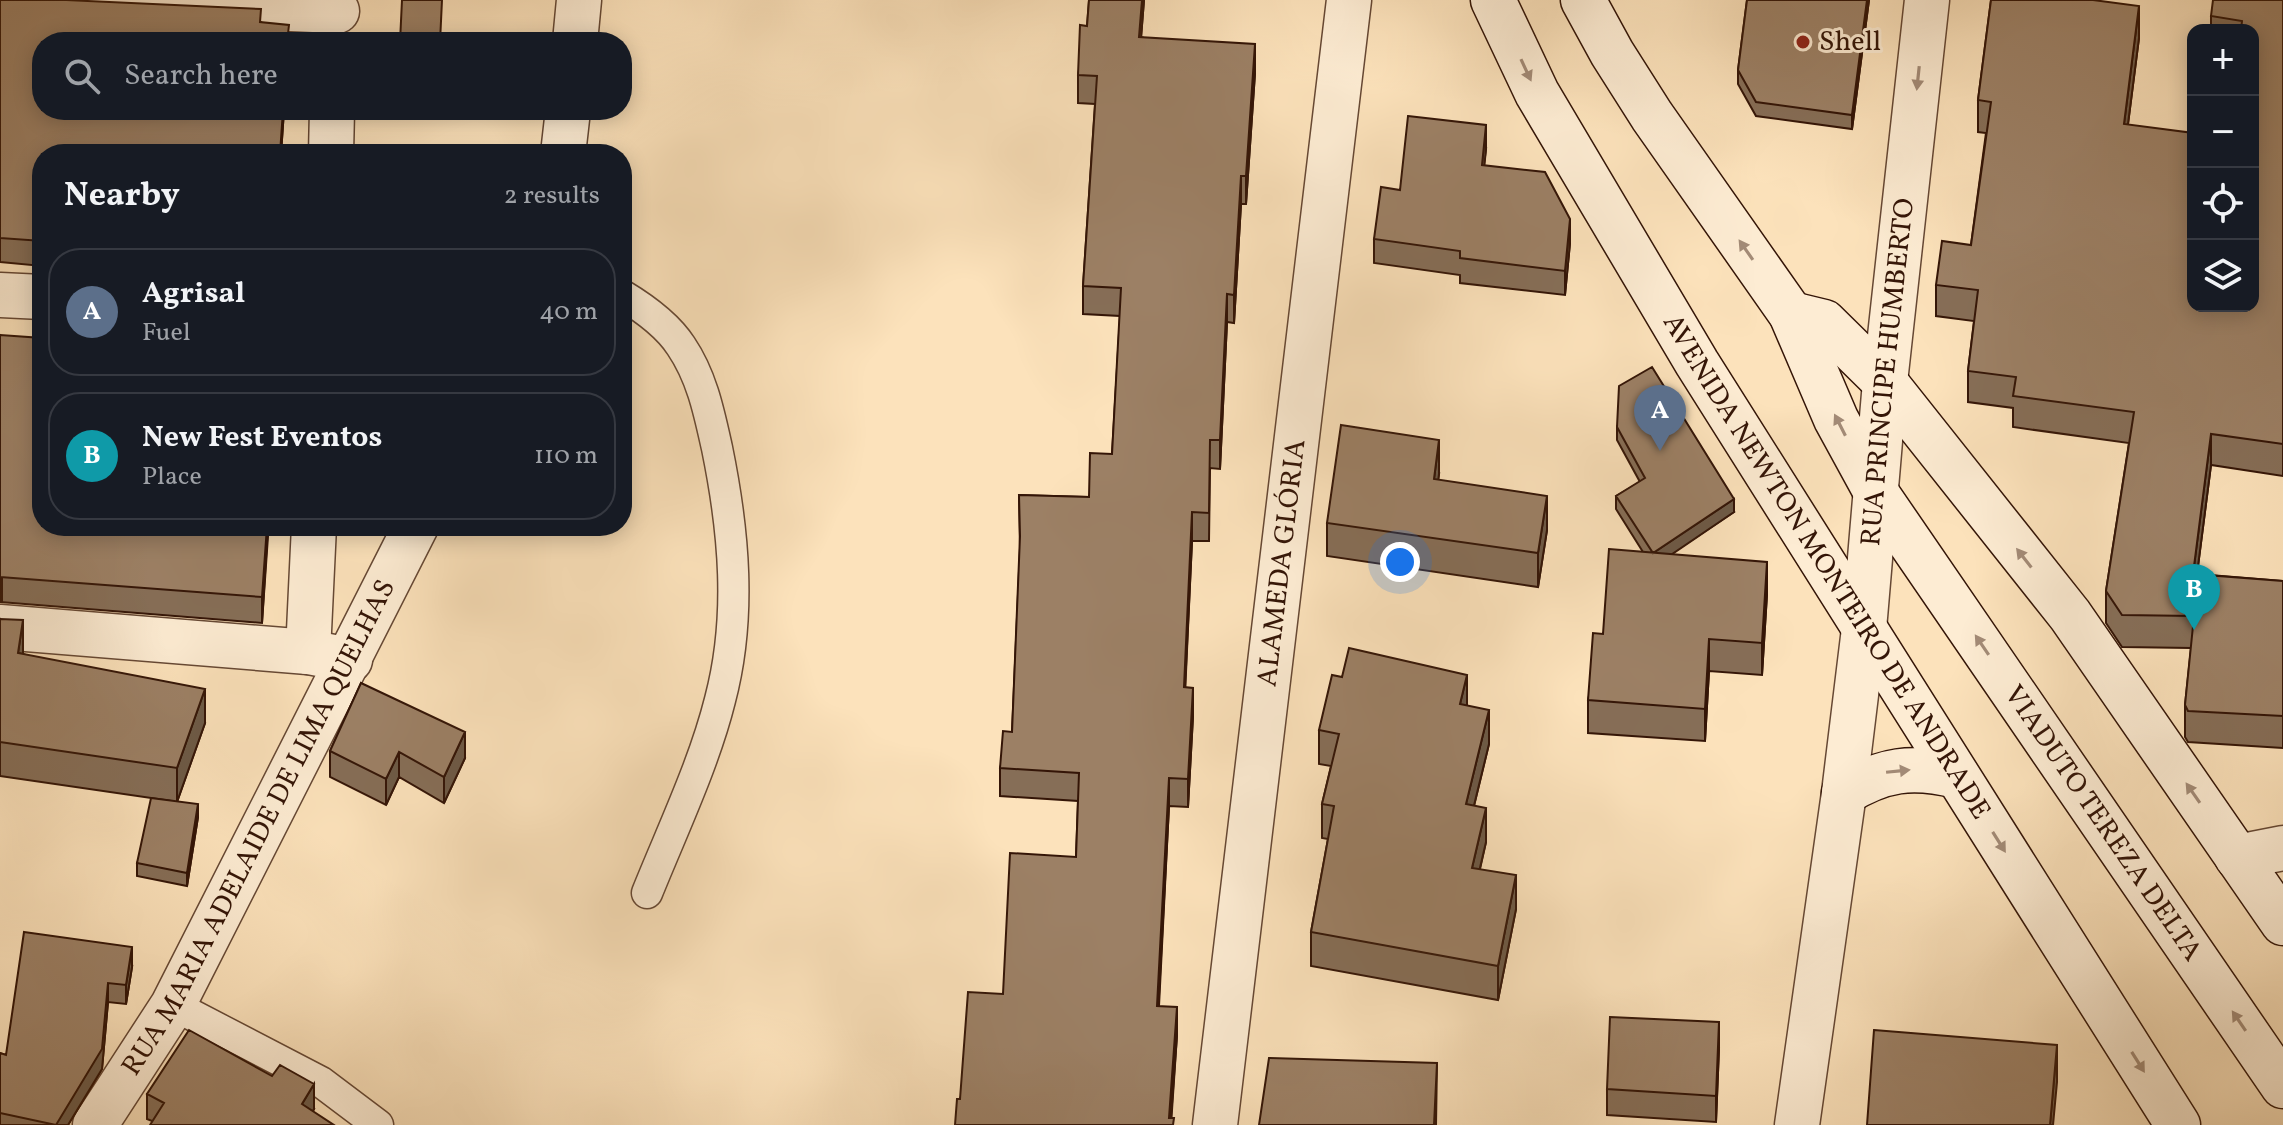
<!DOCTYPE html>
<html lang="en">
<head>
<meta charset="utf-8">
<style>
	body { margin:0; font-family:Vollkorn,serif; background:#242831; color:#f1f3f6 }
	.controls { position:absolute; right:24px; top:24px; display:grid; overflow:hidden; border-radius:16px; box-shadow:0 4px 20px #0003 }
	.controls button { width:72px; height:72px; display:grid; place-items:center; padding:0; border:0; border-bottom:2px solid #363941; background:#171b24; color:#f1f3f6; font:40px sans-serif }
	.you { position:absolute; left:1400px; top:562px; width:28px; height:28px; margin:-20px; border:6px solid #fff; border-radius:50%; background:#1a73e8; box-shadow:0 0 0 12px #1a73e833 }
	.badge { display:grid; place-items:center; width:52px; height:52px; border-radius:50%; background:#c59692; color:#fff; font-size:26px; font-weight:700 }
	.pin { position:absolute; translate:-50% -66px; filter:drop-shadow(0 2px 4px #0008) }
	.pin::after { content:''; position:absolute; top:42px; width:28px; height:24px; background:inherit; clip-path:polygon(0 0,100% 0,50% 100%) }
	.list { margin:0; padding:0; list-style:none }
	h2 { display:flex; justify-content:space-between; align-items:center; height:104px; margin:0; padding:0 32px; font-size:34px }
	h2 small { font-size:26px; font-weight:400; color:#9ea1a6 }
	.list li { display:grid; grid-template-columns:52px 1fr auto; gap:24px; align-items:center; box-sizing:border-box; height:128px; margin:0 16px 16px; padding:0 16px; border:2px solid #363941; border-radius:32px }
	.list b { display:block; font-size:30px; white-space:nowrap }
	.list p { margin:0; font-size:26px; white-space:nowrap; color:#9ea1a6 }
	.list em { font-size:26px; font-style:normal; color:#9ea1a6 }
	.icon { flex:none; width:44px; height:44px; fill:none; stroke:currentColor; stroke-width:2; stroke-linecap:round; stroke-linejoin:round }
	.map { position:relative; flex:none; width:2283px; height:1125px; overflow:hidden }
	.search { position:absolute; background:#171b24; box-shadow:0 4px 20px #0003; left:32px; top:32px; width:600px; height:88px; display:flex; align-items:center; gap:20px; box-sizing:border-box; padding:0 28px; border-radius:32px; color:#9ea1a6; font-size:30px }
	.panel { position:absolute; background:#171b24; box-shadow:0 4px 20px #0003; left:32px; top:144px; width:600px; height:392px; border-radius:32px }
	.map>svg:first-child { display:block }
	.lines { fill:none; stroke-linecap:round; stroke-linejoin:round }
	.service-casing { stroke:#664834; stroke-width:33 }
	.minor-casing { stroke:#664834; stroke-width:47 }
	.tertiary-casing { stroke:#664834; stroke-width:47 }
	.secondary-casing { stroke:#341507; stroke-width:47 }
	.service { stroke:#fdecd3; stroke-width:30 }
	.minor { stroke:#fdecd3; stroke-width:44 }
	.tertiary { stroke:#fdecd3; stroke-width:44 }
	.secondary { stroke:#fdecd3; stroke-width:44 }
	.wall { fill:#866e57; stroke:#341507; stroke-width:2 }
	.shaded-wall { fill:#6d5a47; stroke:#341507; stroke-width:2 }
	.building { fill:#9c8065; stroke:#341507; stroke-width:2 }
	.oneway { fill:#a38b77 }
	.poi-dot { fill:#8f2418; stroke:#fdecd3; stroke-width:3 }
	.labels { text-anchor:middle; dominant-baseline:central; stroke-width:6; stroke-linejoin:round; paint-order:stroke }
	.poi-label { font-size:28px; fill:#341507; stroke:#fdecd3; text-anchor:start }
	.street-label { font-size:28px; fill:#341507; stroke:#fdecd3 }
</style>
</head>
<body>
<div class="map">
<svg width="2283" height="1125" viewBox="0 0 2283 1125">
	<rect width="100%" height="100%" fill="#fce2bb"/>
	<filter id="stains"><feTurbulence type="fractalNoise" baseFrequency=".0025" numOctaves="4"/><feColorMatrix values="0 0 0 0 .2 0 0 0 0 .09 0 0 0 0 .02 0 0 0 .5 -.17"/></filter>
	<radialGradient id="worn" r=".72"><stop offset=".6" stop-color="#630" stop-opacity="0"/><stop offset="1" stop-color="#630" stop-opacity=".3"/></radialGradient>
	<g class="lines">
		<defs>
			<path id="service" d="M622 295C642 307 668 326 681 346 702 377 709 412 717 448 734 531 742 617 720 700 704 764 672 831 647 893
				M173 1005 321 1082 378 1125"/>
			<g id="minor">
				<path d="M69 0 337 11"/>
				<path d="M331 154 332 110"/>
				<path d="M0 295 42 297"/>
				<path d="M0 627 308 652 350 660"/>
				<path d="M308 652 314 526"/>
				<path d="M2237 857 2283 848"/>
				<path id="s1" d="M1215 1125 1349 0"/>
				<path d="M1797 1125 1844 793 1864 629"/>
			</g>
			<g id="tertiary">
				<path d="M575 42 579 0"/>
				<path d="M563 154 568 110"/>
				<path id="s2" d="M1864 629 1885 382 1927 0"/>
				<path id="s3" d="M95 1125 173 1005 416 526"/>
			</g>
			<g id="secondary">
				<path id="s4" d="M1493 0 1537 93 1697 363 2178 1125"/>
				<path id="s5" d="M1583 0 1612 53 1652 116 1791 314 1836 419 1877 494 2283 1086"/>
				<path d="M1791 314 1824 322 1885 382 2070 615 2283 923"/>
				<path d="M1844 793C1883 769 1912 765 1957 776"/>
			</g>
		</defs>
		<use href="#service" class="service-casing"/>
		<use href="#minor" class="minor-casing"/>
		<use href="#tertiary" class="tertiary-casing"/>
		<use href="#secondary" class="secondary-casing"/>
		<use href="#service" class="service"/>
		<use href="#minor" class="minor"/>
		<use href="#tertiary" class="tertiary"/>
		<use href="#secondary" class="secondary"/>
	</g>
	<path class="wall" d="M0 0 261 22 289 42 42 110H284L281 154H42V266L0 262Z
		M1089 0H1144L1141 37 1255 73 1246 204H1241L1234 323 1227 322 1220 469 1210 468 1209 541H1192L1185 688 1193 716 1188 807 1169 806 1159 1006 1177 1035 1171 1118 960 1099 1003 994 1076 857 1078 801 1000 796V768L1012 732 1020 548 1019 495 1089 497 1112 454 1120 316 1083 314V286L1095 104 1078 103V75L1087 26Z
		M1747 0H1869L1852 129 1756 116 1738 84V70Z
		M1991 0H2097L2139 38 2128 124 2193 306 2253 30H2211V16L2283 0V476L2211 465 2197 574 2283 581V748L2188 742 2185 737V705L2191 648 2122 647 2106 623V591L2129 443 2013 427V408L1968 402V371L1974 321 1936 316V285L1971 245 1986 133 1978 132V100Z
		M1486 149 1484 165 1570 243 1565 295 1460 283V275L1374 263V239L1400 190Z
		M0 335 268 526 262 623 0 602Z
		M1617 427 1734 512 1671 554 1767 594 1762 675 1709 671 1705 741 1588 733V700L1603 634 1643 552 1616 509V496L1640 482 1617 440Z
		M1439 474 1438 480 1547 530 1538 587 1327 556V523Z
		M0 619 23 654 205 723 177 802 198 817 187 886 137 876V863L172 801 0 776Z
		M361 683 465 758 444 803 399 777 386 805 330 777V751Z
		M1467 706 1489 744 1474 806 1486 842 1480 869 1516 909 1498 1000 1311 966V932L1328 839 1322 838V804L1331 766 1319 764V730Z
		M132 967 126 1004 108 1002 102 1069 68 1125H0V1053L6 1055Z
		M1719 1048 1716 1122 1607 1115V1089Z
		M147 1094 314 1109 313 1111 152 1121 147 1119Z"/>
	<path class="shaded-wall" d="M1142 0H1144L1139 65V37Z
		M1867 0H1869L1852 129V115Z
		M2139 6V38L2124 155V124Z
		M1255 44V73L1246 204V176Z
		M283 110H284L281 154H280Z
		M1486 125V149L1482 189V165Z
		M1241 176V204L1234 323V295Z
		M1570 219V243L1565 295V271Z
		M1227 294V322L1220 469V440Z
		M2211 434V465L2193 605V574Z
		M1439 440V474L1434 513V479Z
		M1547 496V530L1538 587V553Z
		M1734 499V512L1653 567V553Z
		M1192 512V541L1184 716V687Z
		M267 526H268V536L262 623V597Z
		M1767 562V594L1762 675V643Z
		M2 576V602H0V577Z
		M23 620V654L18 653Z
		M1709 639V671L1705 741V709Z
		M1467 675V709L1460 704Z
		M1193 688V716L1188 807V779Z
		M205 689V723L177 802V768Z
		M1489 710V744L1466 838V804Z
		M465 732V758L444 803V777Z
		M399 752V777L386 805V779Z
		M1169 778V806L1157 1034V1006Z
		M198 804V817L187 886V873Z
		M1486 808V842L1472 902V868Z
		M1516 875V909L1498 1000V966Z
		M132 947V967L126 1004V985Z
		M108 983V1002L102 1069 68 1125H56Z
		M1177 1007V1035L1171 1125H1169Z
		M1719 1022V1048L1716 1122V1096Z
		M2057 1045V1082L2053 1125H2050Z
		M1437 1063 1436 1125H1434Z
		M314 1084V1109L304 1125 302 1104Z"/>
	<path class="building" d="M0 0H66L261 9 260 22 289 25 287 42H42V110H283L280 154H42V241L0 238Z
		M402 0H442L440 42H400Z
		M1089 0H1142L1139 37 1255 44 1246 176H1241L1234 295 1227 294 1220 440H1210L1209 513 1192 512 1184 687 1193 688 1188 779 1169 778 1157 1006 1177 1007 1169 1118H1174L1173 1125H955L957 1099H960L968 992 1003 994 1010 853 1076 857 1079 773 1000 768 1003 731 1012 732 1020 536 1019 495 1089 497 1090 453 1112 454 1121 288 1083 286 1097 76 1078 75 1080 25 1087 26Z
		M1747 0H1867L1852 115 1756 102 1738 70Z
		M1991 0H2093L2139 6 2124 124 2193 133V306H2253V30H2241L2242 21 2211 16 2213 0H2283V444L2211 434 2193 574 2283 581V716L2188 711 2185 705 2194 616 2122 615 2106 591 2134 412 2013 396 2016 377 1968 371 1978 290 1936 285 1942 241 1971 245 1991 102 1978 100Z
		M1408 116 1486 125 1482 165 1545 172 1570 219 1565 271 1460 258V251L1374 239 1381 187 1400 190Z
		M0 335 42 338V526H267L262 597 0 577Z
		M1652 367 1734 499 1653 553 1616 496 1645 478 1617 427 1619 386Z
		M1341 425 1439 440 1434 479 1547 496 1538 553 1327 523Z
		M1609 549 1767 562 1762 643 1709 639 1705 709 1588 700 1593 633 1603 634Z
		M0 619 23 620 18 653 205 689 177 768 0 742Z
		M1349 648 1467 675 1460 704 1489 710 1466 804 1486 808 1472 868 1516 875 1498 966 1311 932 1334 806 1322 804 1339 734 1319 730 1332 675 1342 677Z
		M361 683 465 732 444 777 399 752 386 779 330 751Z
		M151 798 198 804 187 873 137 863Z
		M24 932 132 947 126 985 108 983 102 1049 56 1125 0 1113V1053L6 1055Z
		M1610 1017 1719 1022 1716 1096 1607 1089Z
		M189 1030 272 1076 280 1065 314 1084 302 1104 334 1125H150L164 1103 147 1094Z
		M1874 1030 2057 1045 2050 1125H1867Z
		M1269 1058 1437 1063 1434 1125H1259Z"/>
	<defs><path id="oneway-solid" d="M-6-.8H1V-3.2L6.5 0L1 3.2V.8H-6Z" transform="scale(2)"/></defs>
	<g class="oneway">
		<use href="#oneway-solid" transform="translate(1526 70) rotate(65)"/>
		<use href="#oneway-solid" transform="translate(1918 78) rotate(96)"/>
		<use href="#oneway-solid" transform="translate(1746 250) rotate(-125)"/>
		<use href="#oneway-solid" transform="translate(1840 425) rotate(-117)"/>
		<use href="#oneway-solid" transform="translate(2024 558) rotate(-128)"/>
		<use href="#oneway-solid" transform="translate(1982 645) rotate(-124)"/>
		<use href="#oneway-solid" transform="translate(1898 771) rotate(-6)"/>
		<use href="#oneway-solid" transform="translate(2193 793) rotate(-125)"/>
		<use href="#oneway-solid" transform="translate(1999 842) rotate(58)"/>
		<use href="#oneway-solid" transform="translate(2239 1021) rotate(-124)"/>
		<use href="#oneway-solid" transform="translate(2138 1062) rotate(58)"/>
	</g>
	<circle class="poi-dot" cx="1803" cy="42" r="8"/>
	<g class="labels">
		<g class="poi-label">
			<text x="1819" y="42">Shell</text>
		</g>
		<g class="street-label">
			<text stroke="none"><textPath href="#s2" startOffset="258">RUA PRINCIPE HUMBERTO</textPath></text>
			<text stroke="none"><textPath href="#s1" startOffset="566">ALAMEDA GLÓRIA</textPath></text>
			<text stroke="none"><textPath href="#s4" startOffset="658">AVENIDA NEWTON MONTEIRO DE ANDRADE</textPath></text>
			<text stroke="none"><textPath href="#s5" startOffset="976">VIADUTO TEREZA DELTA</textPath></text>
			<text stroke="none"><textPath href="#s3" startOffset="340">RUA MARIA ADELAIDE DE LIMA QUELHAS</textPath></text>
		</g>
	</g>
	<rect width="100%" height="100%" filter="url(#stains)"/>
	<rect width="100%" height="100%" fill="url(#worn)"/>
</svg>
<div class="controls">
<button>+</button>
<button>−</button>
<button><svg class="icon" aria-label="locate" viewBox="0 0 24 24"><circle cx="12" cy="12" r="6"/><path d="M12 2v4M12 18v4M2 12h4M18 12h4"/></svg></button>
<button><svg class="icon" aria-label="layers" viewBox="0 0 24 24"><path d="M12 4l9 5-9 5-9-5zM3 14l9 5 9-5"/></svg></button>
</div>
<div class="you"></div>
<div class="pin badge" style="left:1660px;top:451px;background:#5c6f8a">A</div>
<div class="pin badge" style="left:2194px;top:630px;background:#0f9aa8">B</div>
<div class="search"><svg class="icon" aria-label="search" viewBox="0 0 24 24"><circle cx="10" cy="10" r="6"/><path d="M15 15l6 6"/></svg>Search here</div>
<section class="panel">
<h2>Nearby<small>2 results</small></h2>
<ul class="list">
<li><span class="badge" style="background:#5c6f8a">A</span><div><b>Agrisal</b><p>Fuel</p></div><em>40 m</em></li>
<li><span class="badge" style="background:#0f9aa8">B</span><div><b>New Fest Eventos</b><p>Place</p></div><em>110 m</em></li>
</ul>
</section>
</div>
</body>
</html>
